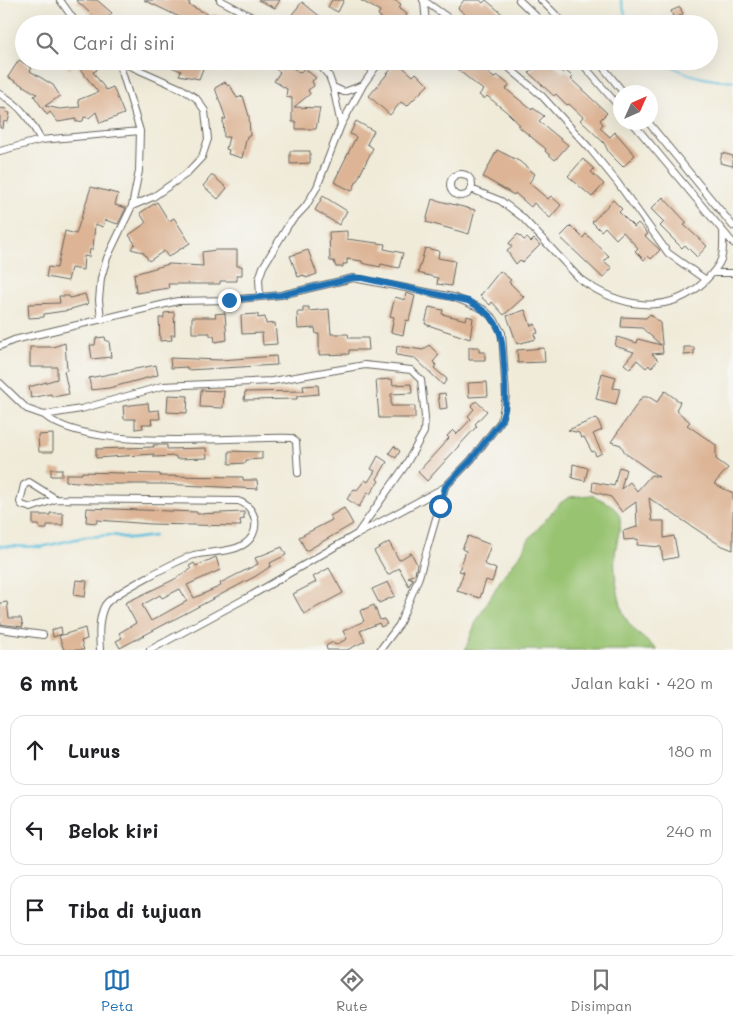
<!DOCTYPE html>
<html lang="id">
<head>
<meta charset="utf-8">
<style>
	body { margin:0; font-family:Mali,sans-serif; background:#f2f2f2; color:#202124 }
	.compass { position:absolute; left:613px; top:85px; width:45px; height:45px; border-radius:50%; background:#fff; box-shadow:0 5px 20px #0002; rotate:45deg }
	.stop { position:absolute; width:15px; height:15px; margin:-11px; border:4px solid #1f6fb2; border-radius:50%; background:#fff }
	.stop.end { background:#1f6fb2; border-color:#fff; box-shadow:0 1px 5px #0008 }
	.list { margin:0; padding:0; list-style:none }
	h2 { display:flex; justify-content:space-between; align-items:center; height:65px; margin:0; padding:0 20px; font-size:21px }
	h2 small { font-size:16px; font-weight:400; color:#757577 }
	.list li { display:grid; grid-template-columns:32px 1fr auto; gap:15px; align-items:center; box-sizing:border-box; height:70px; margin:0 10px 10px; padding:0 10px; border:1px solid #e0e0e0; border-radius:15px }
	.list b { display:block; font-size:19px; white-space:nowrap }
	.list em { font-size:16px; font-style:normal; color:#757577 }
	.icon { flex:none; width:28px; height:28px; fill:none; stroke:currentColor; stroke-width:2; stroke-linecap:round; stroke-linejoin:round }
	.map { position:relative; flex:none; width:733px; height:650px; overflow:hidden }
	.search { position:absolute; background:#fff; box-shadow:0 5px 20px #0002; left:15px; right:15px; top:15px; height:55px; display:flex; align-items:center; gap:12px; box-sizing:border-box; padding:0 18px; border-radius:28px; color:#757577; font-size:19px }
	.sheet { height:305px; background:#fff }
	nav { display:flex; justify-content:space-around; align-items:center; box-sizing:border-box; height:70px; border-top:1px solid #e0e0e0; background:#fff; font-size:14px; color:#757577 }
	nav a { display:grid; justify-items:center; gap:2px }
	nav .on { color:#1f6fb2 }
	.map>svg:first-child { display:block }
	.green { fill:#98c371; stroke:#5a7046 }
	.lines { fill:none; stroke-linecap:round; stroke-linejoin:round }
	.stream { stroke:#5ebfdd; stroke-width:2.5 }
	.building { fill:#ddb596; fill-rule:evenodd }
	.minor-casing { stroke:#66645e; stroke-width:8 }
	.minor { stroke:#fff; stroke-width:6 }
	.route { stroke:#1f6fb2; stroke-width:6 }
</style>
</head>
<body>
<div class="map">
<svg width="733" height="650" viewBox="0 0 733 650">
	<rect width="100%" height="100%" fill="#f6f6f2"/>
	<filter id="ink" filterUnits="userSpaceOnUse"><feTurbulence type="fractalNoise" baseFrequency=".02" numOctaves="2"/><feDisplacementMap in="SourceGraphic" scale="10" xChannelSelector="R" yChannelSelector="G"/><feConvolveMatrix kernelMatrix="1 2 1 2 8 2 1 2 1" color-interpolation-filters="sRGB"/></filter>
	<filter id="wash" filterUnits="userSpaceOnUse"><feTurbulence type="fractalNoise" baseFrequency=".0096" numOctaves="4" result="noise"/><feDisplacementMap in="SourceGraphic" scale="20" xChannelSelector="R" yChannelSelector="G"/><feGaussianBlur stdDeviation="1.12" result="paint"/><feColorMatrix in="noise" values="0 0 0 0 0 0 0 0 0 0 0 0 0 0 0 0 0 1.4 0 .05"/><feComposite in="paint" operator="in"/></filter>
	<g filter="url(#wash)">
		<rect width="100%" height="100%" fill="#f0ebd9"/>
		<path class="green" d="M591 495C634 513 618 522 615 556 613 570 619 604 625 617 633 631 645 639 657 650H465L476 622 503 576 520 555 529 539 560 503 570 497Z"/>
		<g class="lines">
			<path class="stream" d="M621 0 628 24
				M663 61C684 75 707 81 733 81
				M0 546 41 547 85 537 113 535 131 539 154 536"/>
		</g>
		<g id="blocks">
			<path class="building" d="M76 0H97L112 13 102 24Z
				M144 0H184L190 3 189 5 212 16 213 14 222 17 230 24H194Z
				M258 0H280L275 8Z
				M332 0H344L338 12 328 7Z
				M360 0H394L401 4 399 9 407 14 402 24H377L381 17 378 15 380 11Z
				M464 0H480L483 3 486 0 514 24H476L458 8Z
				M302 2 317 14 329 24H296L289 18Z
				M680 7 683 14 674 19 671 11Z
				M19 60 32 68 30 71 53 85 60 96 45 106 60 109 80 107 78 100 98 92 76 64 69 69 64 61H91L97 70 93 72 106 90 113 87 124 114 100 123 96 112 89 118 84 117 83 121 76 122V119L58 122 50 112 47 115 34 96 37 94 8 77Z
				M157 61H206L199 79 179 75 181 71Z
				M264 61H284L300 73 304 68 316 78 312 81 314 86 308 90 310 94 294 107 320 108 316 129H296V122H292V98L286 97 287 89 274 81 280 72Z
				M447 61H474L494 78 497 75 509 85 506 89 532 110 533 108 544 116 539 121 568 145 555 160 545 151 546 149 518 126 520 125 508 113 487 96 484 99 479 95 483 90Z
				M540 61H550L563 73 565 70 573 77 571 79 607 113 600 120 603 124 600 128 610 137 615 132 635 155 623 167 609 153 604 143 580 120 583 117 569 104 567 105 556 94 554 96 529 73Z
				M397 62 413 76 416 73 428 85 407 106 401 102 390 115 369 96Z
				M225 82 228 86 230 85 237 98 243 96 249 116 250 136H247L242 158 228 154 229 150 226 149 229 137H224L223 119H226L215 88Z
				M0 108 7 109 6 112 10 113 8 122 4 121 3 128H0Z
				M356 121 374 131 367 144 373 148 352 191 334 182 356 137 350 134Z
				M497 150 519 161 535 174 529 183 548 199 551 196 561 205 550 218 534 203 531 207 515 193 514 195 483 177Z
				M290 151H310V163L290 164Z
				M722 153 733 156V166L720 163Z
				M583 159 594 169 591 172 604 184 592 197 568 176Z
				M212 175 227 188 218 199 203 186Z
				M91 187 118 194 115 205 126 208 118 224 105 220 103 227 95 224 93 249H90L89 257 84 256 83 270 71 268 68 281 46 277 48 267 57 268 65 231 76 234Z
				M323 196 347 211 339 225 315 210Z
				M663 197 687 223 684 225 707 246 697 257 685 245 682 248 660 226 664 222 651 209Z
				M432 199 475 210 469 234 426 222Z
				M613 200 622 209 619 212 634 227 638 223 648 234 645 236 660 250 651 259 648 256 644 260 635 251 638 248 623 232 616 239 605 227 601 231 592 222Z
				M157 202 169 221 174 218 190 243 168 257 164 251 149 261 143 252 131 249 135 244 129 235 146 223 140 213Z
				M571 226 583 238 586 234 609 256 604 261 612 268 603 278 560 237Z
				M347 231V239L385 244 384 249 403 253 399 268 381 264 380 267 362 263V261L347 259V264H343V267H336L334 261H330L329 232Z
				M518 234 524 240 527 238 531 242 534 239 540 245 523 262 520 260 516 264 507 251 512 247 509 243Z
				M425 248 439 251 438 258 455 261 451 286 437 284 438 278 418 273Z
				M216 250H237V266H242V275H237V281H220V284H168L169 288 136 293 134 274 169 264 203 266 202 252Z
				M308 250 317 274 306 278 304 275 298 277 290 256Z
				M500 271 511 280 509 282 524 297 504 315 492 302 490 305 480 296Z
				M406 293 415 296 409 321 406 320 403 335 391 332 394 317 390 316 395 297 405 300Z
				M85 294 88 304 71 309V310L44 314V317L29 318 28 304 60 303 59 296H69L70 298Z
				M303 307H309V311L329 309 331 334H348L349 338H368L369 350H349V354L319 355V334H316L315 328 298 329 297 312H303Z
				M429 307 443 310 442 314 466 320 467 316 473 318 470 339 425 324Z
				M525 310 531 326 535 324 538 333 534 334 536 339 517 344 507 316Z
				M174 312 175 335H171L172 340 160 341 159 318H164V313Z
				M225 313 227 340 215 342 214 336H210V333H192V317H216L215 314Z
				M258 314V318L265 317 266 324 275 323 277 344 263 345 262 333 242 334 241 315Z
				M650 314 660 323 663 353 652 354 658 360 651 368 649 365 646 368 637 360 630 369 624 364 634 352 615 346 617 337 637 343 638 339 661 345 642 328 621 327 622 317 646 318Z
				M105 337 106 341H109L111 357 92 359 90 345H95L96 338Z
				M65 343 67 370 64 371 69 394 52 397 51 394 31 398 29 387 57 379V367H30V347H53Z
				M429 345 439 355 433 362 436 365 434 368 447 379 443 385 415 358 396 355 397 346 423 350Z
				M469 347H479V352H485V360H469Z
				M684 347H694V354L684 355Z
				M544 348 545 362 518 363 517 350Z
				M276 356 277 365 187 370V367L171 368 170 358 220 360Z
				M156 365 158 375 109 388 91 390 89 378Z
				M602 373 616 377 613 388 620 389 616 404 596 399Z
				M392 379 393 385 411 384 412 393 391 394V406H415V418H379L376 380Z
				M487 382 488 396 469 397 468 383Z
				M318 385 319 394 297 396V399L244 400 245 392 304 391 303 386Z
				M201 390 224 391 223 408 200 407Z
				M665 391 680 402 676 410 690 422 687 425 716 445V459L728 468 714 484 733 493V550L720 545 649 498 652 521H664V538L674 536 678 557 663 560 661 547 637 545 638 539 624 540 623 531 637 527 636 502 622 512 611 497 592 491 593 482 614 486 619 467 626 469 621 489 630 482 637 491 651 475 659 477 625 453 621 445 611 442 642 397H649L657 402Z
				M445 393 447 408 440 409 438 394Z
				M168 395 188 396 187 413 167 412Z
				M476 401 487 411 475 424 477 426 427 481 418 472 449 438 447 436 453 430 457 434 471 419 468 416 474 409 471 406Z
				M148 403 149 411 159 410 160 419H151L152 424H142L143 428 135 429V419H124L123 406Z
				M597 418 602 430 593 434 602 453 596 456 594 451 592 452 584 437 581 438 579 433 568 430Z
				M53 434V452H39L38 435Z
				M153 445H167V449L206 448 207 458 176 459V456L154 457V454L96 458V449L154 447Z
				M394 446 400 451 396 458 389 453Z
				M229 451 262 452V459L246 460V463L229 464Z
				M378 456 387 462 377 479 379 481 370 494 368 492 359 507 347 499 354 489 357 490 365 480 368 482 375 471 371 469Z
				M573 464 588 468 585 481 572 478Z
				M51 469H62V476H51Z
				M82 472 160 474V476L243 477V480H257L258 489 164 484H100L66 481V474H82Z
				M87 508 197 512V514L244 512V519L240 520 241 526H235L151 524 97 520V523L86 522Z
				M344 508 353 524 306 551 299 537 332 520 330 516Z
				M50 513H63V525H47V529H40L39 525H33V515H50Z
				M468 536 491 545 484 564 496 569 492 582 486 580 480 598 457 591 464 572 459 571 466 551 462 549Z
				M389 542 399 560 411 553 417 564 415 574 408 577 413 579 409 586 399 568 388 575 374 551Z
				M282 547 286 555 270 563 271 566 256 576 120 648 116 641 122 638 119 633 136 623 125 603 173 580 191 569 189 566 194 563 196 566 216 557 220 570 187 585 194 598 221 586 220 583 258 564 255 558ZM180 589 187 601 151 621 142 605 160 595 162 598Z
				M329 568 343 593 304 614 293 594 316 582 313 577Z
				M76 580 87 581 85 597 74 595Z
				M388 582 395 596 379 603 372 589Z
				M7 602 9 618H21L23 627 0 624V603Z
				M374 605 380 620 384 619 387 624 381 627 379 623 360 631 365 641 347 650H327L326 646 333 642 335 645 347 639 343 631 364 621 360 611Z
				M61 627 62 634 53 637 52 630Z
				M85 628 87 639 81 641 84 650H64L59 636Z"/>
		</g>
	</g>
	<g filter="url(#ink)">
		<use href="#blocks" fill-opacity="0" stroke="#66645e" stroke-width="1"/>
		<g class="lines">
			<defs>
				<path id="minor" d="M60 0 77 24
					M220 0 265 24
					M423 0 457 24
					M519 0 544 24
					M541 0 565 24
					M424 1 426 24
					M316 61 329 76 333 87 344 92 363 85 380 61
					M501 61 542 96 591 150 617 182 668 253 706 280
					M580 61 620 108
					M598 61 623 92
					M119 62 140 131
					M0 94C21 105 30 120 41 140
					M632 122 733 243
					M648 122 733 226
					M341 125 362 87
					M0 151 41 140 140 131 139 171 132 206
					M450 185a11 11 0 1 1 22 0a11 11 0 1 1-22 0Z
					M471 189 501 201 522 217 580 279C618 307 667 317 704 282 723 263 724 258 723 231
					M715 273H733
					M260 296 259 279 263 267 289 224 306 206 317 187 341 125 333 87
					M101 319 99 300 101 278 107 258 132 206 153 197 186 174 202 157 208 139 205 111 196 98 182 89 119 61
					M0 346 14 340 178 301 229 300 281 295 353 278 453 297 483 309 494 319 502 333 506 396 501 421 471 460 445 487 358 534
					M0 383 27 409 44 415 81 409 163 386 272 381 365 365 411 370 421 380 425 417 424 432 405 466 357 534 252 595 150 650
					M44 415C89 453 232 436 292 438L296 442 298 473
					M56 499 29 482 24 485 20 502 22 505 31 508 56 499 238 501C258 507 262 534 243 545 229 553 210 551 194 555 180 559 112 594 105 605 98 618 99 636 100 650
					M0 629 43 635
					M380 650 399 625 419 577 445 487"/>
			</defs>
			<use href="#minor" class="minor-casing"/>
			<use href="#minor" class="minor"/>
		</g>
	</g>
	<g class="lines" filter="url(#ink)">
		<path class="route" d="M229 300 281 295 353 278H362L468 301C501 318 502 332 504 366 505 381 506 395 505 409L501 421 471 460 445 487 440 506"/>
	</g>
</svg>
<svg class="compass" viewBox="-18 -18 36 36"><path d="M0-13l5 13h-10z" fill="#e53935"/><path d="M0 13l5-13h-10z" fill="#757577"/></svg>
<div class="stop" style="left:440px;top:506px"></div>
<div class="stop end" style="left:229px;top:300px"></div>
<div class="search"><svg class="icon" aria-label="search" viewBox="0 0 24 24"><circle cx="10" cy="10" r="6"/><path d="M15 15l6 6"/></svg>Cari di sini</div>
</div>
<section class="sheet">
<h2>6 mnt<small>Jalan kaki · 420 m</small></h2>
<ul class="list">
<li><svg class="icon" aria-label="ahead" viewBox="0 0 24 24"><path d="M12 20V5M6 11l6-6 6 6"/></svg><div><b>Lurus</b></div><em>180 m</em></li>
<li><svg class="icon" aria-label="left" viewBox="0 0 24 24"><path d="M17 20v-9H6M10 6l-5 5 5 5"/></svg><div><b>Belok kiri</b></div><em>240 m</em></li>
<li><svg class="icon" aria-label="arrive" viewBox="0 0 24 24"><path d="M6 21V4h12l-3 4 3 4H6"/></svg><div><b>Tiba di tujuan</b></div></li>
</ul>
</section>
<nav>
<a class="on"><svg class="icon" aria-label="map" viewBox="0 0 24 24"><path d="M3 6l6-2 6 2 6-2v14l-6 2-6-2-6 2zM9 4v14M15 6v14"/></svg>Peta</a>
<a><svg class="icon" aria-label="directions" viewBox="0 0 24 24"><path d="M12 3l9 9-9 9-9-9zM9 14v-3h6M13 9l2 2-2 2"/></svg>Rute</a>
<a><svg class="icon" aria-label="saved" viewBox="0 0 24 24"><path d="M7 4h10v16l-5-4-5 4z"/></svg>Disimpan</a>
</nav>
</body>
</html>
